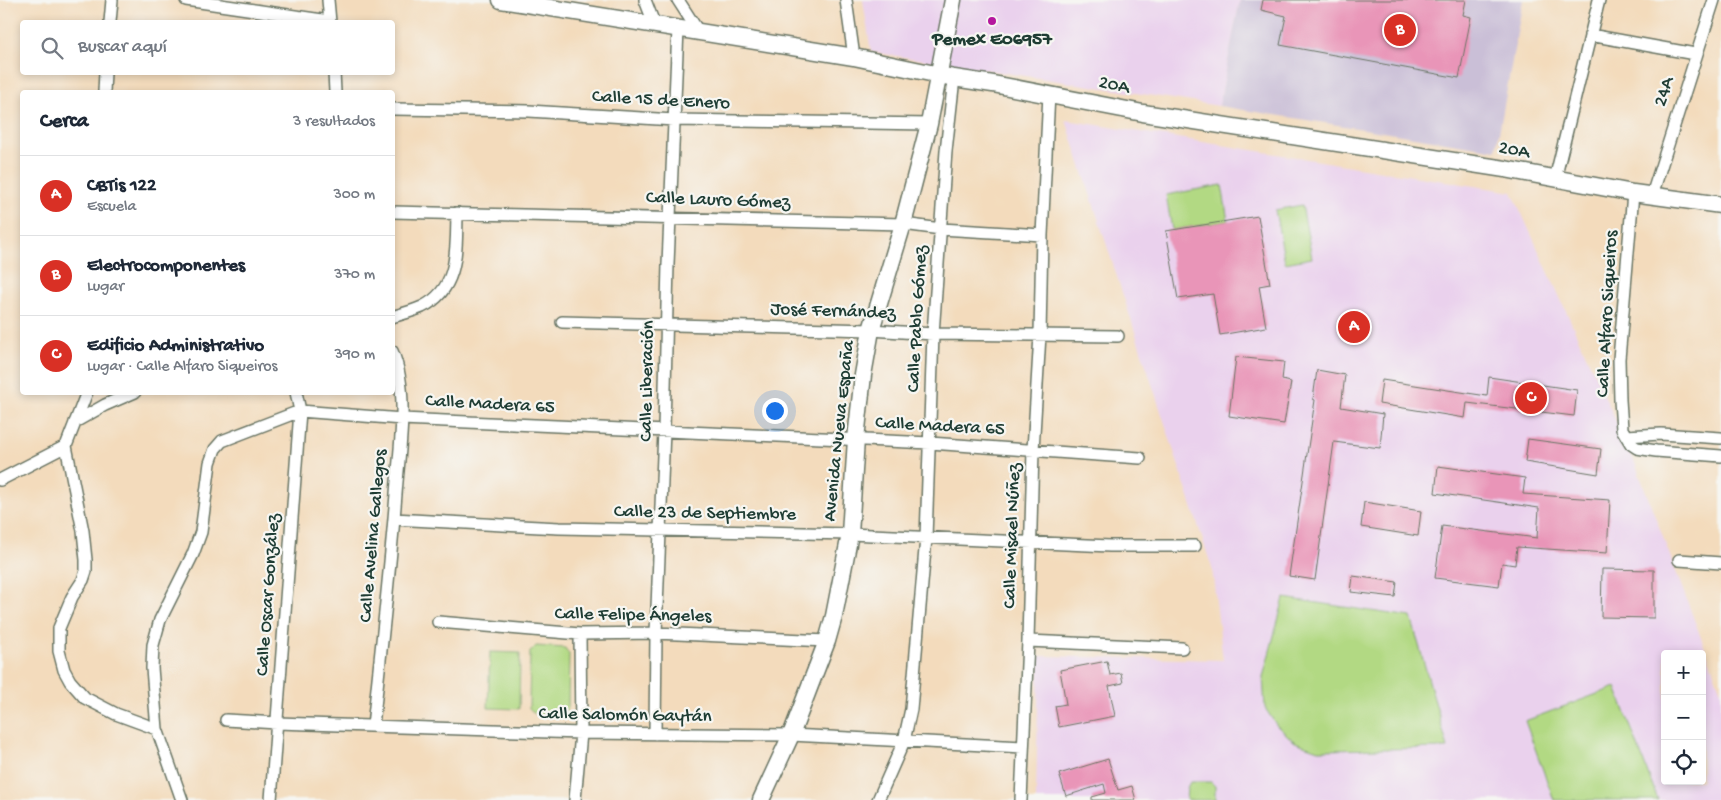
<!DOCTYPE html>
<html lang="es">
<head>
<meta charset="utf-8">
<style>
	body { margin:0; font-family:"Gochi Hand",sans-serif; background:#f2f2f3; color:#1f2937 }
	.controls { position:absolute; right:15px; bottom:15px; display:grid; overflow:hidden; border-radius:5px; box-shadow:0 2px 8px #0003 }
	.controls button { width:45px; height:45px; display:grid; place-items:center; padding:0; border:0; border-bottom:1px solid #e0e1e3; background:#fff; color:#1f2937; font:25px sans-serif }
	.you { position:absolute; left:774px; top:410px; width:18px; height:18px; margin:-12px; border:4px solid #fff; border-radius:50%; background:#1a73e8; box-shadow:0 0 0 8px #1a73e833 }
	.badge { display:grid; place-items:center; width:32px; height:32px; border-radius:50%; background:#d93025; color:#fff; font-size:16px; font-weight:700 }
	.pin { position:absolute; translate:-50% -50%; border:2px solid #fff; box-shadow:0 1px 5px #0006 }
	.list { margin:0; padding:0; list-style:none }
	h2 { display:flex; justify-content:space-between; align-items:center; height:65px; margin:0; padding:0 20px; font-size:21px }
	h2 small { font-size:16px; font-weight:400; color:#747a83 }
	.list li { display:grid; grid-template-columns:32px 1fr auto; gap:15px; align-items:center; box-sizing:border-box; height:80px; padding:0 20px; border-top:1px solid #e0e1e3 }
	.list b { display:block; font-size:19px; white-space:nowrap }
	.list p { margin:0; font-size:16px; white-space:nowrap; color:#747a83 }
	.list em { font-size:16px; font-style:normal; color:#747a83 }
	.icon { flex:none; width:28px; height:28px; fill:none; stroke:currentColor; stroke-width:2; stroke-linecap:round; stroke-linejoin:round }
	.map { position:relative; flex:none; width:1721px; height:800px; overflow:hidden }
	.search { position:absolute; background:#fff; box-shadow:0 2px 8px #0003; left:20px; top:20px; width:375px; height:55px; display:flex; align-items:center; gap:12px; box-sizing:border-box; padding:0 18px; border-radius:5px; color:#747a83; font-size:19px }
	.panel { position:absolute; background:#fff; box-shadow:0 2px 8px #0003; left:20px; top:90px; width:375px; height:305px; border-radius:5px }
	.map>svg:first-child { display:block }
	.built { fill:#ead1ed; fill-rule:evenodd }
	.industrial { fill:#cabfd7 }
	.green { fill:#b2d983; stroke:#688b5c }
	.building { fill:#e995b8 }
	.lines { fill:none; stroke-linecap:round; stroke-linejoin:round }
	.street-casing { stroke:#697464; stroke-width:14 }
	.secondary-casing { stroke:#697464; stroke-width:19 }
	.street { stroke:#fff; stroke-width:11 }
	.secondary { stroke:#fff; stroke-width:16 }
	.poi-dot { fill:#b5179e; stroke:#f6f6f2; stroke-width:2 }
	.labels { text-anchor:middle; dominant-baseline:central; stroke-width:4.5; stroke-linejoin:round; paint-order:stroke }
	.poi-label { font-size:19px; font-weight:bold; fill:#1f3d34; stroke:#f6f6f2 }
	.street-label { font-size:19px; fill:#1f3d34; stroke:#f6f6f2 }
</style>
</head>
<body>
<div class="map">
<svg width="1721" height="800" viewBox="0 0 1721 800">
	<rect width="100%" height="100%" fill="#f6f6f2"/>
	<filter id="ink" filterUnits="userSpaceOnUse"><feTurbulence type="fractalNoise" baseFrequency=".02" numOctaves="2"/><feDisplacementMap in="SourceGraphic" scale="10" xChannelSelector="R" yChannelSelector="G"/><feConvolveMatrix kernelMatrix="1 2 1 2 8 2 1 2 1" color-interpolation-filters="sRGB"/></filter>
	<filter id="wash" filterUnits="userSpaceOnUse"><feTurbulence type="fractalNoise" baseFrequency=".0096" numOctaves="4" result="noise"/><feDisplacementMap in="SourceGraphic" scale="20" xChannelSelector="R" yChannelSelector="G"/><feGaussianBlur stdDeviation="1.12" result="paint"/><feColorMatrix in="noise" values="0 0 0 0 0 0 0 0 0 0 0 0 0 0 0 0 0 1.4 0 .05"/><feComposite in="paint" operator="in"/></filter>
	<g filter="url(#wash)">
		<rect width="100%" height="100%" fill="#f3dbbc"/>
		<path class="built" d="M863 0H1240L1219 106 871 52Z
			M1066 120 1512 192 1635 463 1721 691V800H1036L1039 656 1223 660 1212 568ZM1665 654H1702V781H1665Z"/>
		<path class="industrial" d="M1240 0H1523L1496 150 1219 106Z"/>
		<path class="green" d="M1222 185 1228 221 1172 230 1166 195Z
			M1302 205 1312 258 1285 263 1275 210Z
			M1284 598 1411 617 1448 748 1318 750 1295 742 1277 726 1265 708 1263 677Z
			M536 646 565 648 569 654 568 708 563 714H535L529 708 530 652Z
			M490 652 520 653 519 709 488 708Z
			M1616 687 1658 800H1554L1525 721Z
			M1190 782H1211L1215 786V800H1186L1187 788Z"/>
		<g id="blocks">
			<path class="building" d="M1263 0H1466L1463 15 1471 17 1459 78 1280 45 1286 16 1261 10Z
				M1258 216 1270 284 1259 286 1266 327 1220 335 1213 294 1178 299 1166 231Z
				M1236 357 1284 362 1282 380 1291 382 1284 424 1229 416Z
				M1317 370 1345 375 1341 407 1383 414 1380 448 1334 442 1315 580 1289 576 1315 400 1313 399Z
				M1489 377 1577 390 1574 416 1467 403 1465 418 1379 404 1382 380 1487 396Z
				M1528 439 1601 449 1598 474 1525 462Z
				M1438 466 1525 478 1523 494 1610 500 1607 553 1517 547 1515 565 1502 563 1499 586 1435 578 1442 526 1537 538 1539 508 1435 493Z
				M1364 502 1421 511 1418 536 1361 527Z
				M1602 569 1654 570V618L1601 617Z
				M1353 576 1397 582 1395 597 1351 592Z
				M1107 661 1110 675 1121 673 1123 683 1109 686 1115 716 1059 727 1055 706 1066 704 1060 670Z
				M1108 759 1118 790 1132 786 1136 800H1092V797L1106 793 1104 784 1066 796 1059 774Z"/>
		</g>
	</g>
	<g filter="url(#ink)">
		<use href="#blocks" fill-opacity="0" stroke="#697464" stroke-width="1"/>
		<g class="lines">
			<defs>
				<path id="street" d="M186 0 329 21
					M328 0 330 22
					M645 0 655 26
					M678 0 698 31
					M846 0 854 57
					M110 22 112 0
					M1590 35 1695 54
					M334 72 335 92
					M104 92 105 72
					M392 109 529 111 674 120 929 124
					M1555 179 1599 0
					M1633 193 1619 359 1620 400 1622 429 1631 444 1637 448 1656 451 1721 456
					M1652 195 1714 0
					M392 212 903 224 941 229 1042 235
					M392 317C402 314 413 311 422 307 460 289 456 247 457 213
					M562 322 871 330 933 334 1118 336
					M87 392 66 446 83 531 86 560V571L83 580 72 597 59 628V651L64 670 70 681 85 698 116 714 157 729
					M75 422 105 405 135 392
					M1626 436 1661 434 1721 438
					M0 480 66 446
					M394 519 559 528 850 534 1110 546H1195
					M1679 560 1721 563
					M438 622 580 634 656 633 827 641
					M1028 641 1182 648
					M226 720 277 723 581 733 791 735 1023 747
					M373 726C381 649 390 572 396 494 399 450 410 392 392 351
					M655 734 656 633 664 430 668 264 678 29
					M182 800 157 729 152 668 153 645 160 620 193 554 201 532 210 463 215 449 222 441 300 411 402 419 930 443 1140 458
					M271 800 300 411 296 392
					M575 800 581 733 580 634
					M878 800 904 741 911 709 926 538 933 334 946 151 954 78
					M1021 800 1028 641 1033 450 1040 335 1042 235 1049 94"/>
				<path id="secondary" d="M501 0 854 57 954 78 993 84 1143 113 1505 169 1633 193 1721 205
					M761 800 791 735 827 641 834 616 850 534 856 439 863 375 871 330 903 224 929 124 953 0"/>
			</defs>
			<use href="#street" class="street-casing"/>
			<use href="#secondary" class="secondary-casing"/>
			<use href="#street" class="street"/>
			<use href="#secondary" class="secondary"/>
		</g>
	</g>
	<circle class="poi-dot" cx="992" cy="21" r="5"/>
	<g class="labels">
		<g class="poi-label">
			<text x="992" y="40">Pemex E06957</text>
		</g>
		<g class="street-label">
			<text transform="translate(1114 86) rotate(12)">20A</text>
			<text transform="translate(1665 92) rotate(-73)">24A</text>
			<text transform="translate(661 101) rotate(3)">Calle 15 de Enero</text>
			<text transform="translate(1514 151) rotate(10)">20A</text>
			<text transform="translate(718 201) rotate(2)">Calle Lauro Gómez</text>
			<text transform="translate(833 312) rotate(2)">José Fernández</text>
			<text transform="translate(1608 314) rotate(-87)">Calle Alfaro Siqueiros</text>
			<text transform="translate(918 319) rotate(-87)">Calle Pablo Gómez</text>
			<text transform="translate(648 381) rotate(-89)">Calle Liberación</text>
			<text transform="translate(490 405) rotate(3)">Calle Madera 65</text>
			<text transform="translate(940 427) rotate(3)">Calle Madera 65</text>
			<text transform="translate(840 431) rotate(-84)">Avenida Nueva España</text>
			<text transform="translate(705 514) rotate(1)">Calle 23 de Septiembre</text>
			<text transform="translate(374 536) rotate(-85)">Calle Avelina Gallegos</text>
			<text transform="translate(1013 536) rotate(-88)">Calle Misael Núñez</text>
			<text transform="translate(269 595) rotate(-86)">Calle Oscar González</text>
			<text transform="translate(633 616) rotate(1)">Calle Felipe Ángeles</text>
			<text transform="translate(625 716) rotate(1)">Calle Salomón Gaytán</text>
		</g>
	</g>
</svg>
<div class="controls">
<button>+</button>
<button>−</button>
<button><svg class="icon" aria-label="locate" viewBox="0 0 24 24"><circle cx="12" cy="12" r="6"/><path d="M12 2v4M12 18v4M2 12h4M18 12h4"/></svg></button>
</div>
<div class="you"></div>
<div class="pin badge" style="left:1354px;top:327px">A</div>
<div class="pin badge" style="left:1400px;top:30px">B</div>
<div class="pin badge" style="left:1531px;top:398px">C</div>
<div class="search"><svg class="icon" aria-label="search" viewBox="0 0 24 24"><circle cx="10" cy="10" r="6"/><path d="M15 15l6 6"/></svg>Buscar aquí</div>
<section class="panel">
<h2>Cerca<small>3 resultados</small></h2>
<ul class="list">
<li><span class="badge">A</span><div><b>CBTis 122</b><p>Escuela</p></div><em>300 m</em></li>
<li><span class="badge">B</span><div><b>Electrocomponentes</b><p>Lugar</p></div><em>370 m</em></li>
<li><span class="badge">C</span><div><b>Edificio Administrativo</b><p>Lugar · Calle Alfaro Siqueiros</p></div><em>390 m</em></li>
</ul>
</section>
</div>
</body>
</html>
